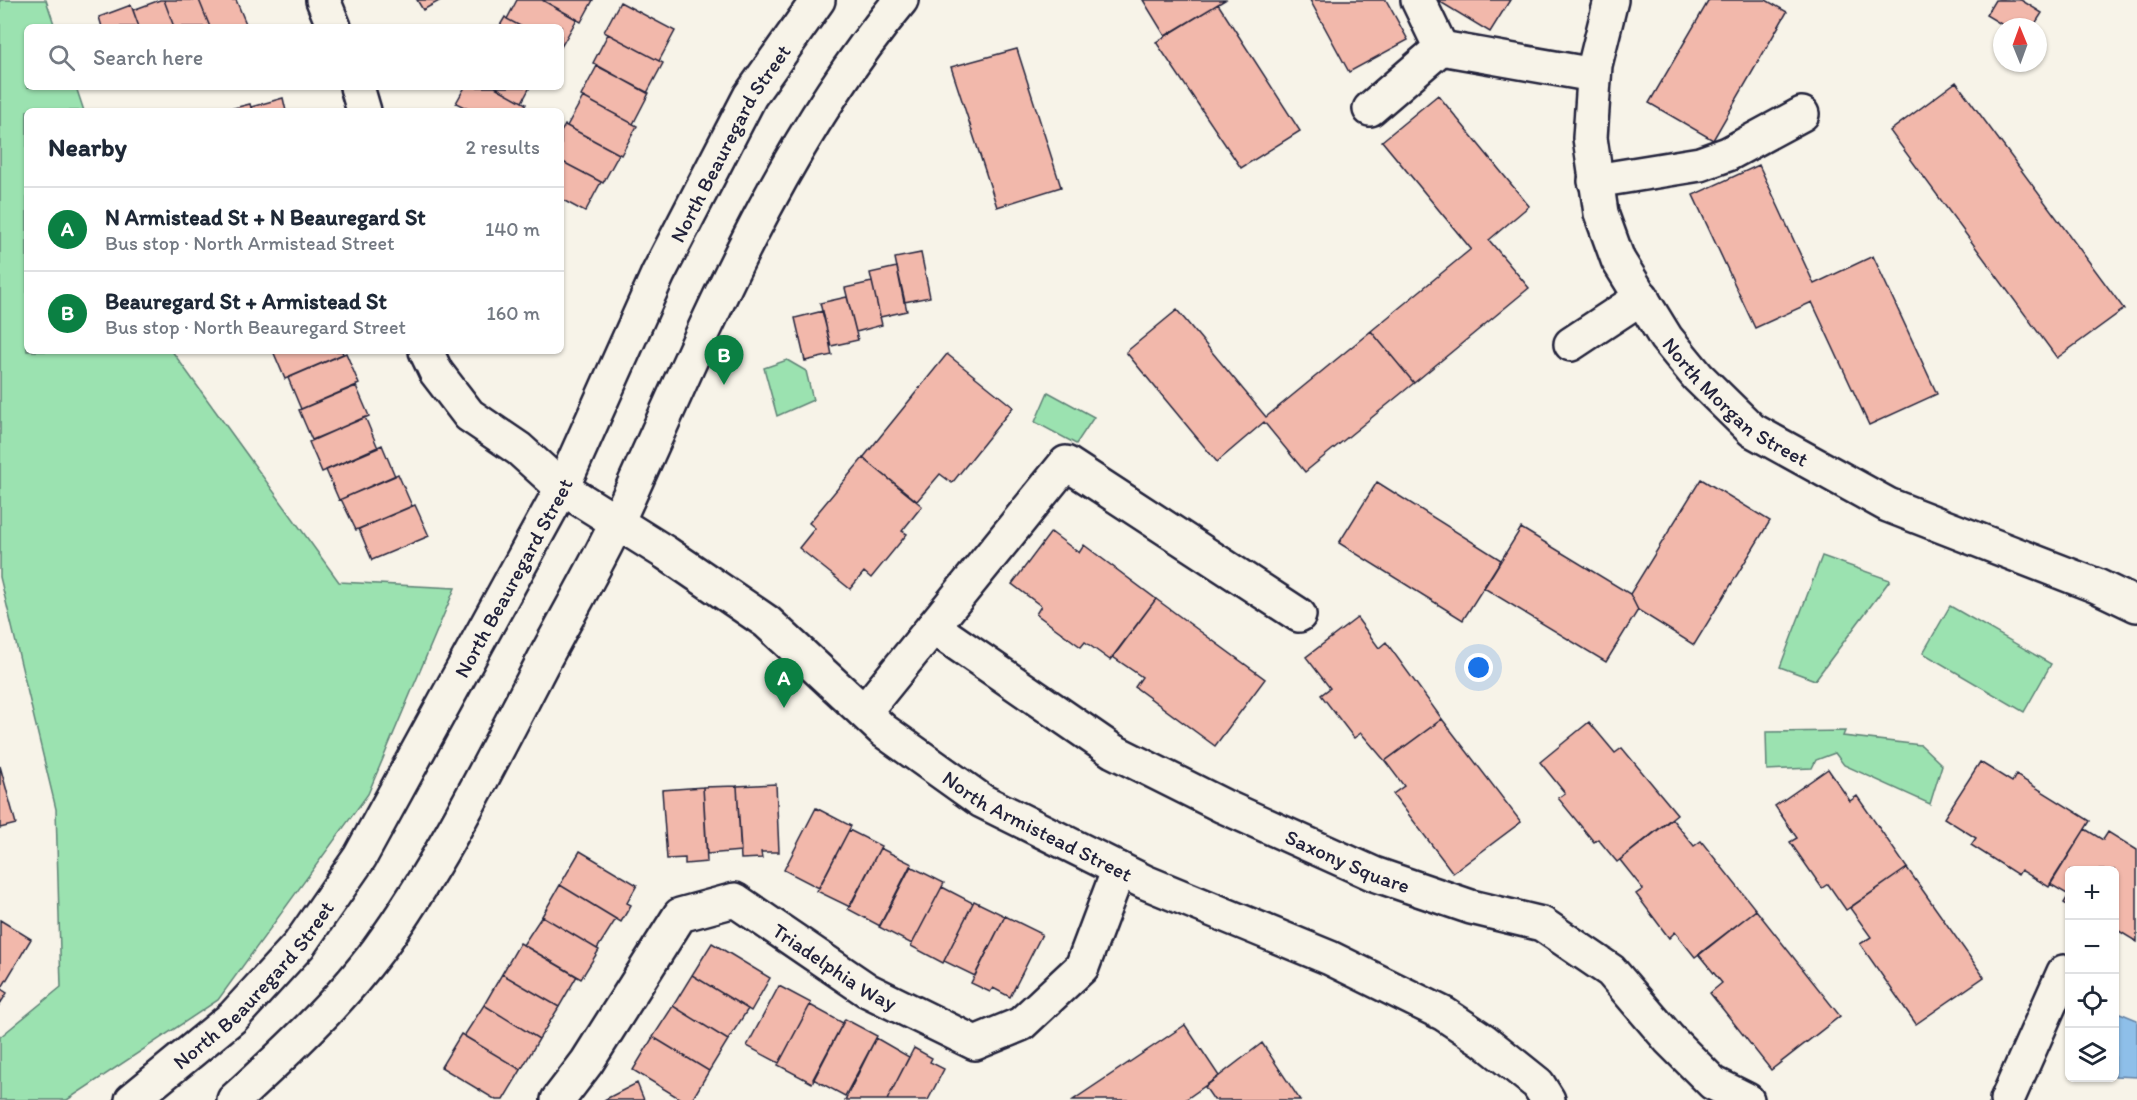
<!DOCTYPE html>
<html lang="en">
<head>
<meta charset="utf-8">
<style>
	body { margin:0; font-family:Itim,sans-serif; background:#f2f2f3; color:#1f2937 }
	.controls { position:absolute; right:18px; bottom:18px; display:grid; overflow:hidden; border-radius:9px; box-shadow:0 2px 4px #0004 }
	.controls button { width:54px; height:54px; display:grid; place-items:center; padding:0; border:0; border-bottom:2px solid #e0e1e3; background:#fff; color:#1f2937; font:30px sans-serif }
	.compass { position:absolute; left:1993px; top:18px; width:54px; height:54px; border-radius:50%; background:#fff; box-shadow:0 2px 4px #0004; rotate:359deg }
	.you { position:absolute; left:1479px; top:668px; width:21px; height:21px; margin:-15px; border:4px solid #fff; border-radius:50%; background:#1a73e8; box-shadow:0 0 0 9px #1a73e833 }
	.badge { display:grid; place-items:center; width:39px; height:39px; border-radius:50%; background:#0b8043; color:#fff; font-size:20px; font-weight:700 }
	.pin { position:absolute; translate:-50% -50px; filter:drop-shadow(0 2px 3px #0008) }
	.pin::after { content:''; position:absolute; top:32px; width:21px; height:18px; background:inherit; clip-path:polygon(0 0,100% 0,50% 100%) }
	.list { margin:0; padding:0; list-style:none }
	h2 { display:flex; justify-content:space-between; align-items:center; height:78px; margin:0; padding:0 24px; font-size:26px }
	h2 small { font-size:20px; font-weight:400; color:#747a83 }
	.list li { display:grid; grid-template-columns:39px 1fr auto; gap:18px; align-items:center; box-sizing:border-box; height:84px; padding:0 24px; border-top:2px solid #e0e1e3 }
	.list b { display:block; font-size:22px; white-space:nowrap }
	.list p { margin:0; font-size:20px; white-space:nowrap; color:#747a83 }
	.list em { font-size:20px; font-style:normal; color:#747a83 }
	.icon { flex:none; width:33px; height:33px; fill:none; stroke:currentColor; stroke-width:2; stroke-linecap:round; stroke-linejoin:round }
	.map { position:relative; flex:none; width:2137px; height:1100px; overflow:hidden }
	.search { position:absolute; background:#fff; box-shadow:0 2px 4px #0004; left:24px; top:24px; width:540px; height:66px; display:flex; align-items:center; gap:15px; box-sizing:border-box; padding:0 21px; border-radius:9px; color:#747a83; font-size:22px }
	.panel { position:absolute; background:#fff; box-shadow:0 2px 4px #0004; left:24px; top:108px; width:540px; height:246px; border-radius:9px }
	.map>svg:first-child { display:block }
	.green { fill:#9be2b0; stroke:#5e8276; stroke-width:1.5 }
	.water { fill:#8ebfe9; stroke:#6380a3; stroke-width:1.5 }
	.building { fill:#f2b8ab; stroke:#22223b; stroke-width:1.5 }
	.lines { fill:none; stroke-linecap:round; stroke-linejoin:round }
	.minor-casing { stroke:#22223b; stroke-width:38 }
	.major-casing { stroke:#22223b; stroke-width:38 }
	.minor { stroke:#f7f3e8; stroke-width:33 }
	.major { stroke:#f7f3e8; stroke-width:33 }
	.labels { text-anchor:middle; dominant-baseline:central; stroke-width:4.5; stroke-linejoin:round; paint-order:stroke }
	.street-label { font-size:21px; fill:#22223b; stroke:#f7f3e8 }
</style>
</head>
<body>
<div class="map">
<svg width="2137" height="1100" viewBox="0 0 2137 1100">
	<rect width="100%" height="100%" fill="#f7f3e8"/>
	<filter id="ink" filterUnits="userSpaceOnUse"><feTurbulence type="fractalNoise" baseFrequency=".0167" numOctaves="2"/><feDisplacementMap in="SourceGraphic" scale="12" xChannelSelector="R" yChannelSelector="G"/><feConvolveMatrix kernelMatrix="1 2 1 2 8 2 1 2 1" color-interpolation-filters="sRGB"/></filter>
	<g filter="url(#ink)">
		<path class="green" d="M0 0H46L55 27H27V87H76L84 111H27V351H172L339 582 455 588 368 794 218 1000 67 1100H0V1037L61 987 56 809 0 577Z
			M787 360 806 371 813 400 777 416 764 368Z
			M1048 392 1094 417 1076 444 1035 422Z
			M1822 556 1890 580 1815 680 1780 667Z
			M1950 606 2051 664 2024 712 1923 653Z
			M1845 731 1843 736 1921 745 1942 765 1930 804 1844 765 1835 753 1816 760 1812 768 1767 770 1766 732Z"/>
		<path class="water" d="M2115 1011 2137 1020V1077L2115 1076Z"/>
		<path class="building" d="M160 0H164L174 27H139L133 10Z
			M164 0H199L210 27H174Z
			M199 0H236L247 26 210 27Z
			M417 0H441L423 10Z
			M517 0H542L577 19 561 47V27H522L507 19Z
			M542 0H593L581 22Z
			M1143 0H1225L1165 36Z
			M1310 0H1386L1408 40 1349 72Z
			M1437 0H1510L1490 32Z
			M1709 0H1766L1787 12 1713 140 1649 103Z
			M1995 0H2021L2042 13 2033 27H2006L1986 15Z
			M620 2 675 31 659 61 604 32Z
			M1218 4 1300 131 1241 168 1156 42Z
			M131 5 139 27H102L99 17Z
			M505 17 507 19 522 27H499Z
			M608 34 663 63 647 93 593 63Z
			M1017 49 1061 187 997 207 951 67Z
			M597 66 649 93 633 124 581 96Z
			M1956 82 2124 309 2057 358 1890 131Z
			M465 87H495L526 104 522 111H472L456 103Z
			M495 87H530L522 102Z
			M1438 95 1529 206 1489 240 1529 288 1414 383 1371 331 1471 249 1382 141Z
			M583 97 637 126 621 155 567 126Z
			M283 98 286 111H252L251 107Z
			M250 104 252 111H222Z
			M565 125 619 154 603 183 561 161V132Z
			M561 161 601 182 585 212 561 199Z
			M1759 165 1814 284 1873 256 1937 394 1869 425 1812 302 1755 328 1693 195Z
			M921 253 930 297 904 302 895 258Z
			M897 267 907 311 880 317 870 273Z
			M872 282 882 325 856 332 845 288Z
			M847 297 858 340 831 346 820 303Z
			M1177 310 1266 417 1371 331 1414 383 1305 472 1264 422 1217 462 1126 352Z
			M823 311 832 355 805 361 795 318Z
			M273 351H342L343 354 285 379Z
			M346 353 359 384 301 409 288 378Z
			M947 354 1013 407 952 483 940 474 917 501 863 458Z
			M356 386 369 416 312 440 299 410Z
			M365 417 378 448 322 472 309 442Z
			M382 445 395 476 339 500 326 470Z
			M863 458 922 506 902 531 907 534 871 578 864 572 850 589 799 548 815 528 809 523Z
			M398 474 412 506 356 530 341 499Z
			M1701 479 1770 521 1694 645 1638 610 1630 594Z
			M1377 482 1501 560 1463 620 1339 543Z
			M415 505 429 536 372 560 359 529Z
			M1521 528 1630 594 1638 610 1606 662 1484 588Z
			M1051 532 1079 553 1084 545 1156 599 1110 660 1085 642 1081 647 1036 614 1041 606 1012 584Z
			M1156 599 1265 679 1215 746 1135 687 1142 677 1113 657Z
			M1357 618 1379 648 1386 642 1442 719 1385 761 1361 733 1354 738 1321 695 1330 688 1306 657Z
			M1442 719 1521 822 1453 873 1393 794 1404 786 1385 761Z
			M1589 722 1615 753 1622 748 1677 814 1617 862 1598 839 1594 842 1558 798 1565 793 1540 762Z
			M1980 762 2012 782 2016 775 2090 821 2049 887 2021 870 2018 875 1971 845 1976 838 1944 818Z
			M0 766 16 824 0 828Z
			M1828 769 1850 801 1857 796 1907 868 1846 910 1828 884 1822 888 1790 842 1797 838 1775 806Z
			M776 784 779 852H761L762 858 741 859 737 786Z
			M737 786 741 851 707 854 703 787Z
			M703 787 707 862 685 864V858L667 859 662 790Z
			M816 808 851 826 819 888 784 870Z
			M1672 819 1694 846 1701 841 1756 910 1695 957 1675 932 1669 938 1636 894 1643 889 1620 860Z
			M2085 829 2103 840 2108 832 2137 850V942L2114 928V870H2070V907L2064 903 2069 895 2050 884Z
			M849 830 881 846 850 907 817 891Z
			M880 848 912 864 880 926 848 909Z
			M580 851 637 885 627 903 631 905 621 922 560 885Z
			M910 866 944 883 912 944 879 927Z
			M1907 868 1984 977 1916 1024 1860 944 1871 937 1850 908Z
			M560 885 616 919 597 949 542 916Z
			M942 887 973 903 943 963 911 946Z
			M974 901 1005 916 975 976 944 961Z
			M1756 910 1840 1016 1771 1070 1710 993 1722 983 1699 955Z
			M542 916 599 950 581 979 523 945Z
			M1005 916 1042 934 1010 997 993 988 990 992 971 983Z
			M0 920 31 939 1 989 7 993 0 1004Z
			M520 943 577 976 559 1007 502 974Z
			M712 943 770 978 751 1011 692 975Z
			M502 974 559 1007 539 1039 484 1005Z
			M692 975 748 1009 728 1040 673 1006Z
			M779 986 811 1003 779 1063 747 1046Z
			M484 1005 539 1039 521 1070 464 1036Z
			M810 1005 843 1023 812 1083 778 1065Z
			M673 1006 728 1040 709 1071 653 1037Z
			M845 1019 877 1036 845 1096 813 1079Z
			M1185 1025 1219 1076 1185 1100H1073Z
			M461 1034 521 1070 503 1100H496L441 1067Z
			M653 1037 709 1071 692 1100H682L633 1070Z
			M876 1038 909 1057 887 1100H845Z
			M1262 1043 1300 1100H1214L1205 1087Z
			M914 1048 932 1058 930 1062 944 1069 928 1100H887Z
			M637 1083 644 1100H604Z"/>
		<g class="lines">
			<defs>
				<g id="minor">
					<path d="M323 0 334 27"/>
					<path d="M1418 0 1441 48"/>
					<path id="s1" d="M1611 0 1595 65 1590 138 1601 213 1618 260 1666 338 1698 377 1752 430 1888 505 2097 586 2137 605"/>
					<path d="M357 87 364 111"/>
					<path d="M1370 109 1441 48 1594 75"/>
					<path d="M1595 181 1700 164 1728 154 1802 114"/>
					<path d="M1571 344 1642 297"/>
					<path id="s2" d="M426 351 436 372 469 415 519 449 562 488 666 553 767 622 884 731 982 801 1145 882 1330 958 1444 1014 1483 1040 1538 1084 1548 1100"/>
					<path id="s3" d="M933 627 1113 751 1223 806 1374 874 1471 907 1542 924 1611 971 1669 1039 1713 1083 1747 1100"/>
					<path d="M864 712 1066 463 1299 615"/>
					<path id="s4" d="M558 1100 587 1062 680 915 735 900 867 990 975 1043 1021 1024 1082 967 1119 869"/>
					<path d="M2007 1100 2064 972"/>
				</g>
				<g id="major">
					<path id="s5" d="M132 1100 233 1017 299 945 360 857 562 488 658 274 750 96 818 0"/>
					<path d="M234 1100C285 1053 337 1005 378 950 438 868 487 769 534 679 561 626 593 573 619 518 701 340 774 153 901 0"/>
				</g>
			</defs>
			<use href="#minor" class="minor-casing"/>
			<use href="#major" class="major-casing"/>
			<use href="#minor" class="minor"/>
			<use href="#major" class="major"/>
		</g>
	</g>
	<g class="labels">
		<g class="street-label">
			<text stroke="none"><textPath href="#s5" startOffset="1140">North Beauregard Street</textPath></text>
			<text stroke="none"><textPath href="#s1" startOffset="453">North Morgan Street</textPath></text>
			<text stroke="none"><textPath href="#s5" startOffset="654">North Beauregard Street</textPath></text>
			<text stroke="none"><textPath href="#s2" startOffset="782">North Armistead Street</textPath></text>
			<text stroke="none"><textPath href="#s3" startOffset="478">Saxony Square</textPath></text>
			<text stroke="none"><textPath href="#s4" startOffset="399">Triadelphia Way</textPath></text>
			<text stroke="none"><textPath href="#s5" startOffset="168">North Beauregard Street</textPath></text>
		</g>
	</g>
</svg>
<div class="controls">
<button>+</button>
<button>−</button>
<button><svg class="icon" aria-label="locate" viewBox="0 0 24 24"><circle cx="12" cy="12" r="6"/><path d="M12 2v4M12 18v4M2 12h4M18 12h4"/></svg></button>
<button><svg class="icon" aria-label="layers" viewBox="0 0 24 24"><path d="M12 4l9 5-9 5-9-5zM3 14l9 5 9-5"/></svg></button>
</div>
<svg class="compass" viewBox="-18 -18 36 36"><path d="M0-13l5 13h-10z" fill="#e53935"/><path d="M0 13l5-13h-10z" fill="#747a83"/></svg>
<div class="you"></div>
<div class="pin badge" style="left:784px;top:708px">A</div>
<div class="pin badge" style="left:724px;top:385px">B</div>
<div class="search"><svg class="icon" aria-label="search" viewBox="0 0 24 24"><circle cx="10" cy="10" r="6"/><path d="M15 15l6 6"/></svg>Search here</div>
<section class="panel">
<h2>Nearby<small>2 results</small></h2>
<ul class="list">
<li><span class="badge">A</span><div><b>N Armistead St + N Beauregard St</b><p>Bus stop · North Armistead Street</p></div><em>140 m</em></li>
<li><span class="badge">B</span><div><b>Beauregard St + Armistead St</b><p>Bus stop · North Beauregard Street</p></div><em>160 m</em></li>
</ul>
</section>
</div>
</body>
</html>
